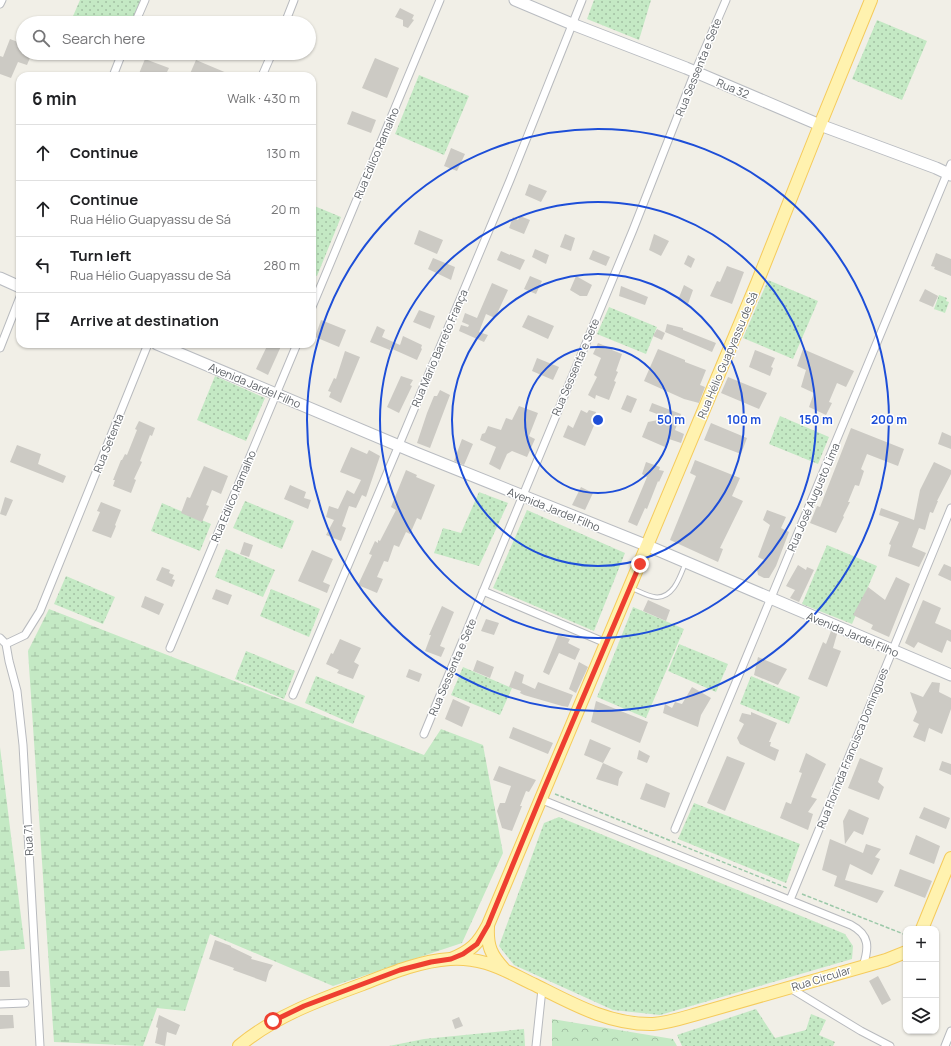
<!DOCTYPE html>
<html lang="en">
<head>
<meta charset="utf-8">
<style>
	body { margin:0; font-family:Manrope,sans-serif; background:#f6f6f6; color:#202124 }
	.controls { position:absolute; right:12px; bottom:12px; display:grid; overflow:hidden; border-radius:8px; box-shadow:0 1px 3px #0004 }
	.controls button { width:36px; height:36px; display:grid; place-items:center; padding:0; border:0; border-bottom:1px solid #e0e0e0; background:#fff; color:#202124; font:20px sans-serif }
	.stop { position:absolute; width:12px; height:12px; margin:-9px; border:3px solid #ee3f30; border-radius:50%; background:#fff }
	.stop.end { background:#ee3f30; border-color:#fff; box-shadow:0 1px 4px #0008 }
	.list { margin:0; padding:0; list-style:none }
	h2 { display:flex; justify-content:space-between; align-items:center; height:52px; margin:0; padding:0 16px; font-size:17px }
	h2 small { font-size:13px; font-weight:400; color:#757577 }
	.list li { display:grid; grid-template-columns:26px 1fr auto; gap:12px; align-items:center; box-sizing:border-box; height:56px; padding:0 16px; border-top:1px solid #e0e0e0 }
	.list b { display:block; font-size:15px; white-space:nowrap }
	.list p { margin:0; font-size:13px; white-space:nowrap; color:#757577 }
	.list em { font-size:13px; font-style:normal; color:#757577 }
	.icon { flex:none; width:22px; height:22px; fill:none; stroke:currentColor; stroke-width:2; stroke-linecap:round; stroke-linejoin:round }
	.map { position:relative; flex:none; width:951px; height:1046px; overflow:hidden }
	.search { position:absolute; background:#fff; box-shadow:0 1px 3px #0004; left:16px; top:16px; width:300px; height:44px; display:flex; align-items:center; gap:10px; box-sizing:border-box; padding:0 14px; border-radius:22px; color:#757577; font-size:15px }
	.panel { position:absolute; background:#fff; box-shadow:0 1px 3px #0004; left:16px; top:72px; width:300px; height:276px; border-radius:12px }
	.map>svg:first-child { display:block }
	.grass { fill:url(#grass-dots) }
	.forest { fill:url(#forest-crowns) }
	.wetland { fill:url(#wetland-marsh) }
	.building { fill:#cccac4 }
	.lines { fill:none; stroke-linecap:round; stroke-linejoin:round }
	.service-casing { stroke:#b8babe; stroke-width:5.5 }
	.minor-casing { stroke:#b8babe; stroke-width:9 }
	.secondary-casing { stroke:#b9bcc1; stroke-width:13 }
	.primary-casing { stroke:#f5cb5c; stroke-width:14 }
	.path { stroke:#9bc8a8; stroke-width:1.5; stroke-dasharray:4 2; stroke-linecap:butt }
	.service { stroke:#fff; stroke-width:3.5 }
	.minor { stroke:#fff; stroke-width:7 }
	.secondary { stroke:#fff; stroke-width:11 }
	.primary { stroke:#fff2af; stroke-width:12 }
	.route { stroke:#ee3f30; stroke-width:5 }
	.ring { fill:none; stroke:#1d4ed8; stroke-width:2 }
	.labels { text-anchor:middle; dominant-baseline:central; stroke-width:3; stroke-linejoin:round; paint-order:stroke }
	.street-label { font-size:11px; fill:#5f6368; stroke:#fff }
	.centre { fill:#1d4ed8; stroke:#fff; stroke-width:2 }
	.ring-label { font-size:12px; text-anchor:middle; font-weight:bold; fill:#1d4ed8; stroke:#fff; stroke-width:3; stroke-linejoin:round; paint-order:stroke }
</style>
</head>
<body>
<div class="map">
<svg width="951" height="1046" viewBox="0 0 951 1046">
	<defs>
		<pattern id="grass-dots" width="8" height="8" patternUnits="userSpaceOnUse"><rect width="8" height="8" fill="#c4e9c4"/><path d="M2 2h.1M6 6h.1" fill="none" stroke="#a2c0a3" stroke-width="1.8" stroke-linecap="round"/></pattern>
		<pattern id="forest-crowns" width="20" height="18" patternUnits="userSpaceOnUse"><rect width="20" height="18" fill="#c4e9c4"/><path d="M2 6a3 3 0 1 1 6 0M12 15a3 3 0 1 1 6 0" fill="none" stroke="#a2c0a3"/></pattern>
		<pattern id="wetland-marsh" width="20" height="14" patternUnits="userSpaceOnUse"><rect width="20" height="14" fill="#c4e9c4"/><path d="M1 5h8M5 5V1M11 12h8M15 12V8" fill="none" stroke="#a2c0a3"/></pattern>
	</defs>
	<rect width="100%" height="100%" fill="#f1efe7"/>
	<path class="grass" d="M80 0H142L133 23H70Z
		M594 0H651L639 40 587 19Z
		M877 20 927 41 902 100 852 79Z
		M419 75 469 96 444 155 395 134Z
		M312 205 341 217 317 276 312 274Z
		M768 280 818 301 793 359 743 338Z
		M939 295 947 298 946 301 949 302 945 313 934 309Z
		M609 307 657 327 646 354 597 334Z
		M215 376 265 398 246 441 197 420Z
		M780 416 829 437 818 464 769 444Z
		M479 492 508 503 479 566 434 553 443 528 461 533Z
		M245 501 294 521 282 549 233 528Z
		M162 503 211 524 200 551 151 531Z
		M527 510 625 553 594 631 493 588Z
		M827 545 877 566 852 624 802 604Z
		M226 549 275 570 263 597 215 577Z
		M66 576 115 597 103 624 54 604Z
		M271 589 320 609 309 637 260 616Z
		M633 607 684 629 646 718 597 697Z
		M679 644 728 664 716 692 668 671Z
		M246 651 295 671 284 699 235 679Z
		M463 667 512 688 500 715 451 695Z
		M316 676 365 696 353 724 305 703Z
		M751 676 800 697 789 724 740 704Z
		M694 803 800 844 786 883 678 839Z
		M559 817 845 934 853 946 852 959 660 1015 613 1010 514 965 499 946 544 823Z
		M756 1009 775 1038 806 1030 811 1014 826 1020 819 1035 835 1042 833 1046H682L677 1035Z
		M524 1029 525 1046H389L424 1039Z"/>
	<path class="forest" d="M552 1019 673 1039 677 1046H552Z"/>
	<path class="wetland" d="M49 609 424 755 441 729 483 745 503 853 462 943 333 986 210 934 185 1011 157 1008 143 1046 54 1042 28 651Z
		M0 747 25 949 0 951Z"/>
	<path class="building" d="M400 8 414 15 412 19 414 20 408 28 403 26V20L395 17Z
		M10 39 23 44V53H32L27 65 18 62 11 78 0 74V56L3 57Z
		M375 58 399 68 387 98 362 88Z
		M145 59 169 68 165 76H138Z
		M196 60 234 76H189Z
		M352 111 376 120 371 133 347 124Z
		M451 148 465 154 457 171 444 166Z
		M529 184 547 191 541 202 525 195Z
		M520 216 530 220 524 234 509 228 513 217 518 220Z
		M419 230 443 240 437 254 414 244Z
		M565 234 575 238 571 251 560 247Z
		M654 234 669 241 661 256 649 250Z
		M535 249 549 255 546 264 532 257Z
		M593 250 610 257 606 266 589 259Z
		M501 251 510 255V254L525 260 520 270 497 260Z
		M936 253 951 259V276L934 269 935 267 931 266Z
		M688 255 695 259 691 268 684 264Z
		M433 258 455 267 451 280 428 269Z
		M727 266 744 272 732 304 710 296 717 281 720 282Z
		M530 276 542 281 536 294 524 289Z
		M576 276 592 285 587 296H580L570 290Z
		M492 283 508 290 495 318 486 314 479 332 488 335 484 342 459 331 461 325 468 327 469 325 462 322 465 313 477 318Z
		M684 285 693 290 688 304 678 300Z
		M621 286 648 297 645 305 619 296Z
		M925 289 938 296 933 307 919 301Z
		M419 310 435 316 430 329 413 322Z
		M528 315 554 326 548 339 522 327Z
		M321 320 346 330 339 347 315 337Z
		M667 324 683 328V330L716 343 712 352 665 332Z
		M377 326 385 330 382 337 400 345 403 336 422 345 421 348 422 349 417 360 390 348V350L370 342Z
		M657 329 665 333 662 340 653 336Z
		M598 343 613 349 612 350 622 354 616 371 618 372 614 381 616 382 609 400 596 395 595 399 588 395 597 377 594 375 601 358 593 354Z
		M268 344H282L268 375 256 369Z
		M658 349 685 360V362L706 370 700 385 705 387 699 403 684 399 644 381Z
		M803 349 854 371 846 387 837 383 829 402 832 403 826 415 809 407 814 393 801 387 806 370 797 366Z
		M755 350 775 358 771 367 773 368 770 376 749 367Z
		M345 351 360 357 341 403 329 397 331 392 328 391 334 378 336 379Z
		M537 358 559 367 553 380 532 371Z
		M401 376 413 380 410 385 412 386 399 413 387 407Z
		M728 377 767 393 759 409 721 393Z
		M440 390 450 395 430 448 417 443 427 413 434 396H437Z
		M627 395 637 399 631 413 621 409Z
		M652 403 681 414 675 430 684 434 681 443 669 439 665 447 642 437 648 422 668 418 649 411Z
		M519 406 538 413 529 436 535 439 527 457 512 451 507 454 500 470 489 464 496 447 480 440 482 434 485 433 488 426 501 430 506 418 512 420Z
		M581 410 587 413 589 410 596 412 594 420 596 421 585 446 563 437 568 425 573 428Z
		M139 421 155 428 152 436 150 435 140 461 142 462 134 479 136 480 131 493 113 486 115 480H113L121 460H122L125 454 127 455 137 430 135 429Z
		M711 423 747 438 741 454 704 440Z
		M851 428 904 449 898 466 867 454 861 469 864 471 859 486 855 485 848 502H850L843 516 844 517 836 533 810 523 817 506 820 507Z
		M942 432 951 436V449L938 444Z
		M462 439 473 444 464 465 454 461Z
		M17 445 41 454 38 464 66 476 63 483 10 462Z
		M351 447 367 454 369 450 380 456 366 497 362 495 356 508 349 506 342 526 346 528 341 541 326 535 334 520 326 517 329 506 338 509 347 490 354 494 361 480 340 472Z
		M695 460 740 478 732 496 743 501 720 548 723 549 718 562 670 540 696 476 690 473Z
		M646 462 660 467 659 470 664 471 659 482 658 481 647 509 645 508 637 526 628 522 647 477 642 474Z
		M934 462 951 470V474L937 501H938L933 513 930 512 925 530 919 528 912 547 926 553 919 567 888 556 891 545 889 544 899 522 879 515 881 508 914 520 920 490Z
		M204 466 228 476 221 494 212 490 206 505 209 506 202 522 181 513 187 497 190 498Z
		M406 470 417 475 416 477 435 485 421 520 417 518 410 534 406 532 399 547 394 545 388 562 384 561 377 577 383 579 377 593 358 585 372 555 369 554 375 541 378 543V540L380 541 396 510 391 507Z
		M290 485 306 492 304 498 311 500 308 509 284 499Z
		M581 487 593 493 585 510 572 505Z
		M5 497 13 500 6 516 0 514Z
		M101 502 121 510 115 525 116 526 111 538 92 531 100 512 97 511Z
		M767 510 786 517 781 528 789 532 776 566 769 578H764L758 575 757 570 764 560 758 557 770 525 763 520Z
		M244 542 253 545 249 557 240 554Z
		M312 550 333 559 323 582 330 585 327 593 298 581Z
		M944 564 951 567V581L938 575Z
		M798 565 806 570 807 567 814 570 799 602 790 598 795 590 786 586Z
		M162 567 170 570 169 573 174 575 172 579 175 580 172 587 156 580Z
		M896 577 910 584 889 637 871 629 873 625 853 615 868 587 885 600Z
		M216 589 232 595 228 605 212 599Z
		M145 596 164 604 159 615 141 607Z
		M648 600 670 610 666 621 643 611Z
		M923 600 941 608 935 623 951 630V642L947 640 942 653 918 642 914 648 905 643Z
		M442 606 454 612 440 646 445 648 441 657 425 651 431 635H429Z
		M486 619 499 623 494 635 481 631Z
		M831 631 837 634 833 648 841 651 827 687 808 679 823 642 826 644Z
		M558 635 570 639 568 643 580 649 575 660 559 653 549 675 543 672Z
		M340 639 361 648 354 662 359 665 353 679 337 673 339 670 326 664 331 653 333 654Z
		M758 657 787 669 778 685 754 675Z
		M477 660 494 667 490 678 473 671Z
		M579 662 588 667 576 693 569 689Z
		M409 669 422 674 419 682 406 677Z
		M515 671 524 675 522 683 535 689 538 682 573 695 568 707 562 706 524 695 520 693 521 691 509 687Z
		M932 682 940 683 939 692 951 698V709L942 734 929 728 925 742 913 737 919 724 913 721 917 712 910 692 923 697Z
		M692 687 711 698 701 715 698 727 663 713 665 704 672 708 675 702 682 704Z
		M453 699 470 707 462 727 445 719Z
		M596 701 648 722 640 743 591 722Z
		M751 712 777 723 769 742H771L770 746 779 750 775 761 740 744 737 738 744 724 739 721 742 713 751 715Z
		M513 727 553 743 548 754 509 738Z
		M590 739 611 748 603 763 584 755Z
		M639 750 650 756 647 763 637 759Z
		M806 753 826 764 811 797 817 799 808 812 813 814 808 830 780 818 786 802 791 804 802 773 799 772Z
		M727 756 745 763 725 811 707 803Z
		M860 758 883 768 878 782 884 787 879 800 848 788Z
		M942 761 951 764V775L939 770Z
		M603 763 623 772 619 779 618 786 596 779Z
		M499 766 536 780 529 792 526 791 520 806H522L512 831 502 828 497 811 500 803H505L511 786 493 780Z
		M646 783 670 793 665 808 640 799Z
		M924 807 950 818 946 829 919 818Z
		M849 809 869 818 863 835 854 831 845 844 843 821Z
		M916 835 940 846 934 864 909 854Z
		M830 839 863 853 866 844 881 849 875 857 880 859 872 875 850 864 845 880 884 891 877 903 834 886 837 876 822 870Z
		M900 869 932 881 925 898 894 886Z
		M215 940 231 946V947L252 957 251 959 273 965 269 971 266 982 233 970 234 968 209 959Z
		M0 971H9L10 987H0Z
		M878 976 891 1000 882 1005 869 981Z
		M0 1015H13L14 1028 0 1029Z
		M159 1015 180 1025 176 1035 167 1032 165 1046 155 1043 158 1028 156 1027Z
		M459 1017 463 1026 455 1029 452 1020Z"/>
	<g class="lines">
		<defs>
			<path id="service" d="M631 588C639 591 647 596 655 597 673 599 680 577 685 564"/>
			<path id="minor" d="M0 4 2 0
				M135 23 145 0
				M285 23 294 0
				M113 76 122 53
				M262 76 272 53
				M312 307 440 0
				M0 348 20 297
				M483 591 606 643
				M0 638 6 644 9 661 17 691 23 745 40 1046
				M6 644 25 635 40 611 148 344
				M170 648 297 344
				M293 695 399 445 510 180 582 0
				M424 734 633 230 695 72 726 0
				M540 799 851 925C870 935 869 948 863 966
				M675 829 951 164
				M790 900 951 508
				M790 988 861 1031 890 1046
				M0 1004 25 1003
				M536 1046 542 989
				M945 1046 951 1031"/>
			<path id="secondary" d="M515 0 572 24 686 68 820 125 936 168 951 175
				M0 278 20 287
				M157 344 416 453 648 546 951 675"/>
			<path id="primary" d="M488 927C487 946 491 955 504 969
				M922 929 951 858
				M451 959C471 951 478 944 488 925L757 283 820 125 871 0
				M239 1046C275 1016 319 1000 363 984 391 973 420 961 450 959 462 958 475 960 486 963 503 968 518 977 533 984 571 1003 609 1025 653 1024 668 1023 683 1018 697 1014L886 960 906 952"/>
		</defs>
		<use href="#service" class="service-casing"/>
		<use href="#minor" class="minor-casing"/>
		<use href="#secondary" class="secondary-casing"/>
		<use href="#primary" class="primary-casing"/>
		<path class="path" d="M555 794 787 888
			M802 894 906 935"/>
		<use href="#service" class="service"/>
		<use href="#minor" class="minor"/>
		<use href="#secondary" class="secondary"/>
		<use href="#primary" class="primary"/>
	</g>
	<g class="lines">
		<path class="route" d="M273 1021 304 1006 400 970 431 962 451 959 463 954 477 944 488 925 544 789 640 564"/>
	</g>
	<g class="ring">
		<circle cx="598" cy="420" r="73"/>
		<circle cx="598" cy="420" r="146"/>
		<circle cx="598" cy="420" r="218"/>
		<circle cx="598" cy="420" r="291"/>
	</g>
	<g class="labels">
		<g class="street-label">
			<text transform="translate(698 67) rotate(-68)">Rua Sessenta e Sete</text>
			<text transform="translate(733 88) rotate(23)">Rua 32</text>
			<text transform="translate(376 153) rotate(-67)">Rua Edilco Ramalho</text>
			<text transform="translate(439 348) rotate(-67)">Rua Mario Barreto França</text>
			<text transform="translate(727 355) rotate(-67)">Rua Hélio Guapyassu de Sá</text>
			<text transform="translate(575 367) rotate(-67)">Rua Sessenta e Sete</text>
			<text transform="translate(255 385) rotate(23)">Avenida Jardel Filho</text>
			<text transform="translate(108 443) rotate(-68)">Rua Setenta</text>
			<text transform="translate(233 496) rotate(-67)">Rua Edilco Ramalho</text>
			<text transform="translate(813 497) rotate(-67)">Rua José Augusto Lima</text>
			<text transform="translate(554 509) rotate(22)">Avenida Jardel Filho</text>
			<text transform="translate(853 634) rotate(23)">Avenida Jardel Filho</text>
			<text transform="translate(452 667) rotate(-67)">Rua Sessenta e Sete</text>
			<text transform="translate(852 748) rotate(-68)">Rua Florinda Francisca Domingues</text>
			<text transform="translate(28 840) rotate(-93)">Rua 71</text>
			<text transform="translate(821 978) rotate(-17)">Rua Circular</text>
		</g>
	</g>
	<circle cx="598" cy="420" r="6" class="centre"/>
	<g class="ring-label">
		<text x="671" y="424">50 m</text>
		<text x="744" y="424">100 m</text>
		<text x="816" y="424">150 m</text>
		<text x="889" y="424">200 m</text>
	</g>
</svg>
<div class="controls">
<button>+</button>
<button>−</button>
<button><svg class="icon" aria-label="layers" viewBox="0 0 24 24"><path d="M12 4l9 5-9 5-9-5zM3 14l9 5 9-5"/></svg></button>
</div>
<div class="stop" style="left:273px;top:1021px"></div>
<div class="stop end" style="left:640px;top:564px"></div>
<div class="search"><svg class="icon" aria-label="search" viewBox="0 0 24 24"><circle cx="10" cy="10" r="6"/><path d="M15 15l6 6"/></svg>Search here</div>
<section class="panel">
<h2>6 min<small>Walk · 430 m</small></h2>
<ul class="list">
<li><svg class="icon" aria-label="ahead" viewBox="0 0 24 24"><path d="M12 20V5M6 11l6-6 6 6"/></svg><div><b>Continue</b></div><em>130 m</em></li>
<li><svg class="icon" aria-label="ahead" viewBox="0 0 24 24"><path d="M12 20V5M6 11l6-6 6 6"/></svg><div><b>Continue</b><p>Rua Hélio Guapyassu de Sá</p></div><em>20 m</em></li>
<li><svg class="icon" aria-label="left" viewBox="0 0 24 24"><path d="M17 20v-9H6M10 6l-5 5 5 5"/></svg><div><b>Turn left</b><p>Rua Hélio Guapyassu de Sá</p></div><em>280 m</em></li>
<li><svg class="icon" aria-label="arrive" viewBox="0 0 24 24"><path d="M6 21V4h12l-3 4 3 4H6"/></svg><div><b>Arrive at destination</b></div></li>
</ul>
</section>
</div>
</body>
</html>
